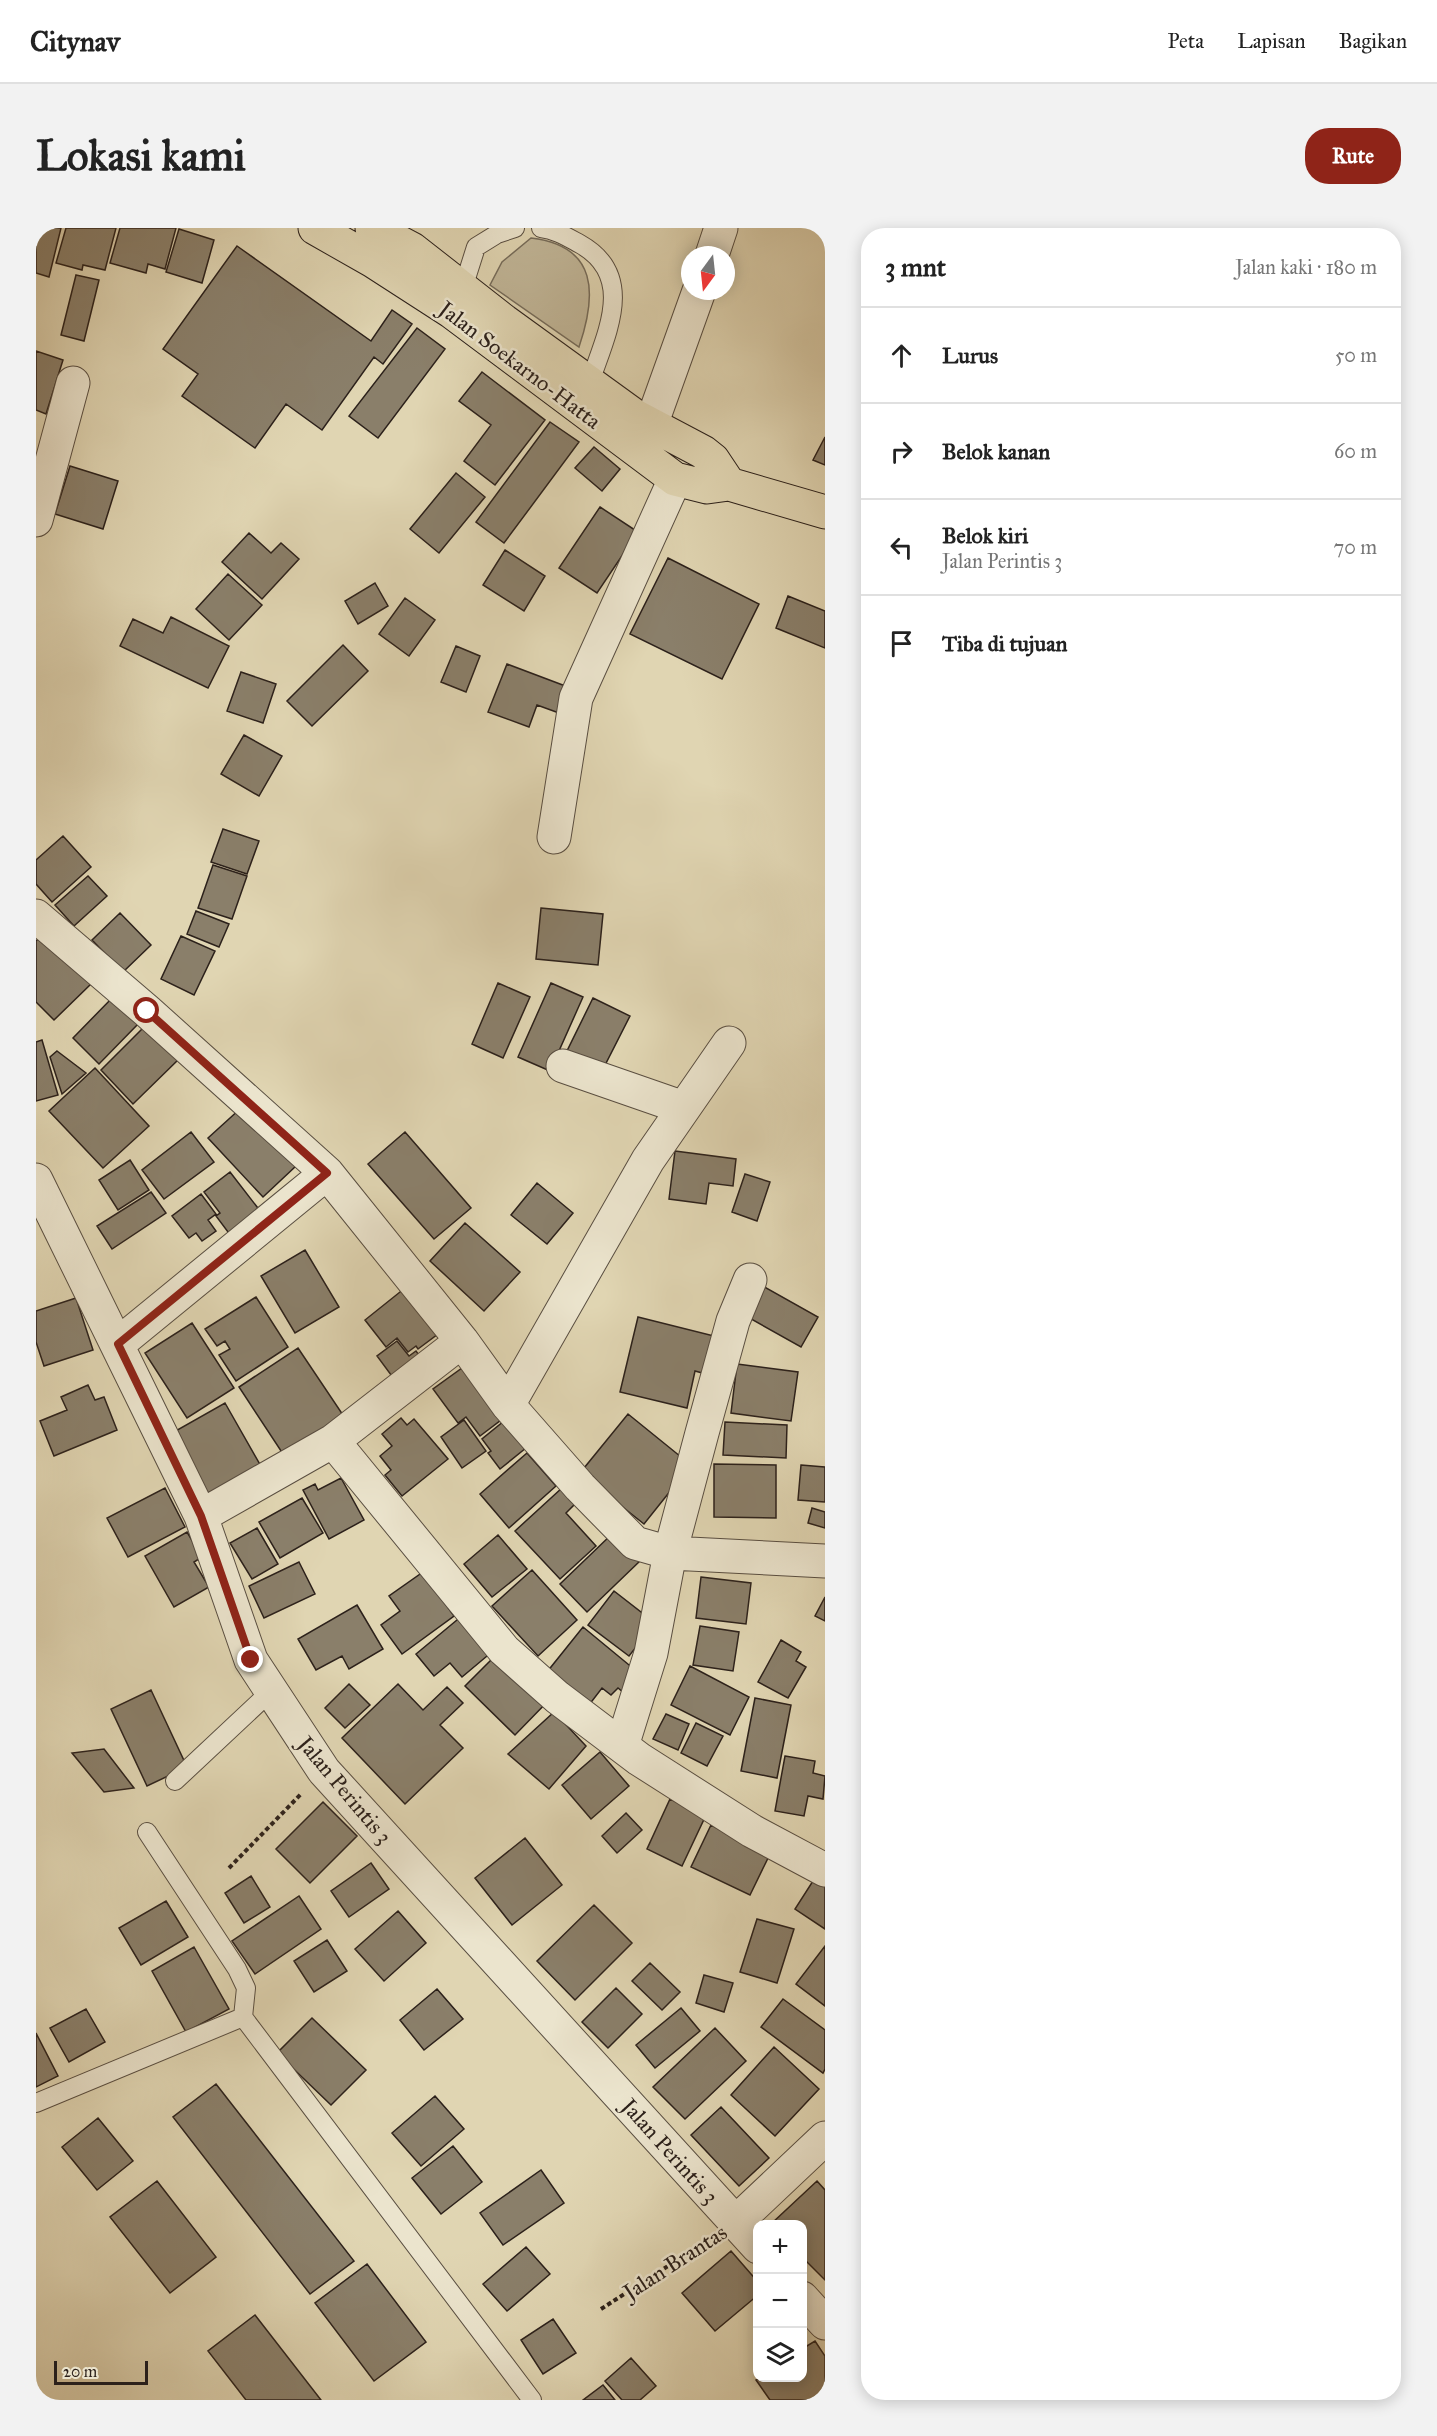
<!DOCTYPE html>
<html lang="id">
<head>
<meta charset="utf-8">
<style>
	body { margin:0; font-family:"IM FELL Great Primer",serif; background:#f2f2f2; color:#222 }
	.controls { position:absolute; right:18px; bottom:18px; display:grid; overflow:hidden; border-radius:12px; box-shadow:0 3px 15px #0003 }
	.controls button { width:54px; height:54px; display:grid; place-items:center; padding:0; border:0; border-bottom:2px solid #e0e0e0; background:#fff; color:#222; font:30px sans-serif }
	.compass { position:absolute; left:645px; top:18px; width:54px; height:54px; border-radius:50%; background:#fff; box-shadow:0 3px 15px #0003; rotate:195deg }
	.scale { position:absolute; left:18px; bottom:15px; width:94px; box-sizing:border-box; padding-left:6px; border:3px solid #2c211b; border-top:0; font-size:16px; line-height:21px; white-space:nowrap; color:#2c211b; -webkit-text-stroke:4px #ebe4cd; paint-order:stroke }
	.stop { position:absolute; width:18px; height:18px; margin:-14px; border:4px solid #8f2418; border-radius:50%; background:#fff }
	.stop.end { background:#8f2418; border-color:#fff; box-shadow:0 2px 6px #0008 }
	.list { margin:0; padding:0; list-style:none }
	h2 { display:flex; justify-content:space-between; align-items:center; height:78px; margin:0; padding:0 24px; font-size:26px }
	h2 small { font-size:20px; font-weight:400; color:#767676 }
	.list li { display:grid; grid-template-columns:39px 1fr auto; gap:18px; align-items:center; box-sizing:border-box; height:96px; padding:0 24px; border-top:2px solid #e0e0e0 }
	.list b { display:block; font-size:22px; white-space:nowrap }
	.list p { margin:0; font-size:20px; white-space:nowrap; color:#767676 }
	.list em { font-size:20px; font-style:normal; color:#767676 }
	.icon { flex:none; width:33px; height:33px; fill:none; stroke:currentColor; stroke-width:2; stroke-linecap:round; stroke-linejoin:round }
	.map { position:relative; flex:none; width:789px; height:2172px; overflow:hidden; border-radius:24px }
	header { display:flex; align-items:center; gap:36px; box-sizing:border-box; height:84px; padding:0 30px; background:#fff; border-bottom:2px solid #e0e0e0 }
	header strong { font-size:28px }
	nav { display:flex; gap:33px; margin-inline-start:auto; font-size:21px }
	.intro { display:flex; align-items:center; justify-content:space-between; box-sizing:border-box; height:144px; padding:0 36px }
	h1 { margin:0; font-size:42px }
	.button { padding:15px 27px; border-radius:24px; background:#8f2418; color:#fff; font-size:21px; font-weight:700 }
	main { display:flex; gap:36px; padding:0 36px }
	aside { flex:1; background:#fff; border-radius:24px; box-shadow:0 3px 15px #0003 }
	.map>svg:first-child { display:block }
	.green { fill:#c1b698; stroke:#766c5a; stroke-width:1.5 }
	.building { fill:#8a7f6a; stroke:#2c211b; stroke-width:1.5 }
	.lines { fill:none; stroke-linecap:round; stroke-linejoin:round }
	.lane-casing { stroke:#594e41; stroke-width:20 }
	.street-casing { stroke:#594e41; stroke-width:35 }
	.highway-casing { stroke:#2c211b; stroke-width:35 }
	.path { stroke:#2c211b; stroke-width:4; stroke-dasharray:4.5 3; stroke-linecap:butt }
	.lane { stroke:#ebe4cd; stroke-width:18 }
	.street { stroke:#ebe4cd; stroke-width:33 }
	.highway { stroke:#e0d5b2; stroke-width:33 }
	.route { stroke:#8f2418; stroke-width:8 }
	.labels { text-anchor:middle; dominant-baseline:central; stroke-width:5; stroke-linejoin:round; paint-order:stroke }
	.street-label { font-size:22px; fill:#2c211b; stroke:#ebe4cd }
</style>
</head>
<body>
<header>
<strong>Citynav</strong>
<nav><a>Peta</a><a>Lapisan</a><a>Bagikan</a></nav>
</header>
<div class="intro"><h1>Lokasi kami</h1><a class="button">Rute</a></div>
<main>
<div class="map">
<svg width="789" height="2172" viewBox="0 0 789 2172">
	<rect width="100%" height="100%" fill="#e0d5b2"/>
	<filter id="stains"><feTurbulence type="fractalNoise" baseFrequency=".00333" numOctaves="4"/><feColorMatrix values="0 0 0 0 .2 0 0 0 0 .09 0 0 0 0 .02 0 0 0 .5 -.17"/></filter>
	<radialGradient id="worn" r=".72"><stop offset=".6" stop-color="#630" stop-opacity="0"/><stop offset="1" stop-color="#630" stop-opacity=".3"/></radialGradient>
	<path class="green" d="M495 10C562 18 561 66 543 119L454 57 466 34Z"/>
	<path class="building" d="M0 0H25L13 49 0 45Z
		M30 0H80L69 42 47 37 46 42 20 35Z
		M84 0H140L129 41 112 36 110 45 74 35Z
		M143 1 178 12 166 55 130 44Z
		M201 18 335 113 356 82 376 96 347 136 338 129 286 202 250 176 219 220 146 168 162 146 127 121Z
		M40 47 63 52 48 113 25 107Z
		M381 100 409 121 342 210 313 188Z
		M0 123 27 132 10 186 0 182Z
		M446 144 509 192 459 257 428 233 455 197 423 173Z
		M514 194 543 214 468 315 440 294Z
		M789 209V237L777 232Z
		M558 219 584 241 566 263 539 240Z
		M34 238 82 253 67 301 19 286Z
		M420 245 449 269 403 325 374 301Z
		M564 279 602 304 561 365 523 340Z
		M213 305 235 325 245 315 263 331 226 371 186 334Z
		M469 322 509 348 488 383 447 357Z
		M632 330 723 376 686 451 594 406Z
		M192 346 226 377 193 412 160 381Z
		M339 355 352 378 322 396 309 373Z
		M752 368 789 383V420L740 400Z
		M369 370 399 392 373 428 343 406Z
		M135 389 193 418 172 460 84 418 97 391 127 405Z
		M307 417 332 443 276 498 251 473Z
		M420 418 444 428 430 464 405 454Z
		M471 436 532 459 523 485 501 477 493 499 452 484Z
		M205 444 240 456 227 495 191 483Z
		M208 507 246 528 223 568 185 546Z
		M187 601 223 613 211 646 175 634Z
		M27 608 55 639 16 674 0 656V632Z
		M177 637 211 648 196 691 162 680Z
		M52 648 71 668 38 698 19 677Z
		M505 680 567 686 562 737 500 731Z
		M160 683 193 696 183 719 151 706Z
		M84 685 115 717 87 744 56 712Z
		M7 706 56 755 18 792 0 774V713Z
		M145 708 179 723 158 767 125 751Z
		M462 755 494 769 467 830 436 816Z
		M515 755 547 769 514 843 482 829Z
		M77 769 103 795 63 836 37 810Z
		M557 770 594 788 564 847 528 829Z
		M112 795 145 829 97 876 65 842Z
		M6 812 22 867 0 873V814Z
		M21 823 50 845 26 866 14 829Z
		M59 840 113 898 67 940 13 883Z
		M205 880 260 938 227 969 172 910Z
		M155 904 178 934 128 971 106 942Z
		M369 904 435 980 398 1011 332 936Z
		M639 923 700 931 697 958 673 955 670 976 633 971Z
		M94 932 113 962 82 982 63 952Z
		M194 944 228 988 198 1012 180 988 184 985 168 964Z
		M709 946 734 954 721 993 696 984Z
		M501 955 537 985 511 1016 475 987Z
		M115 964 130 985 76 1021 61 998Z
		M165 966 180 986 172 992 180 1003 166 1013 160 1005 153 1010 136 988Z
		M429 995 484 1044 448 1083 394 1033Z
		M269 1022 303 1079 259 1105 225 1048Z
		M374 1056 406 1103 382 1121 380 1118 372 1124 361 1110 350 1119 329 1092Z
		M725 1057 782 1089 765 1119 708 1087Z
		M220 1069 252 1119 200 1153 183 1127 194 1121 189 1113 181 1118 169 1101Z
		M40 1070 57 1122 8 1138 0 1114V1083Z
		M602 1089 686 1110 677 1148 659 1143 651 1180 584 1164Z
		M156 1095 198 1160 151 1190 109 1125Z
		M361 1113 373 1128 380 1123 388 1134 361 1155 341 1128Z
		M262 1120 309 1190 249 1229 203 1159Z
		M701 1136 762 1144 755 1193 695 1185Z
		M426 1140 465 1192 444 1208 430 1189 422 1195 397 1161Z
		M52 1157 59 1172 68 1169 81 1202 18 1228 4 1193 31 1182 25 1169Z
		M189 1175 226 1240 173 1270 136 1205Z
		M592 1186 655 1237 608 1296 544 1245Z
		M365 1190 371 1197 378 1191 412 1231 366 1268 349 1247 355 1242 344 1228 356 1218 346 1206Z
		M428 1192 450 1223 426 1240 405 1209Z
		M468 1193 490 1220 464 1241 452 1225 455 1223 446 1211Z
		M689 1194 751 1197 750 1230 687 1227Z
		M491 1225 520 1258 473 1300 444 1266Z
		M678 1236 740 1237V1290L678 1289Z
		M765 1237 789 1239V1274L762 1272Z
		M305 1250 328 1292 293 1311 267 1262 279 1256 282 1262Z
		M527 1259 541 1274 530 1285 560 1318 524 1351 479 1303Z
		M129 1260 149 1299 92 1329 71 1290Z
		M266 1270 287 1305 244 1330 223 1294Z
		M776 1280 789 1284V1300L772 1295Z
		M221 1300 242 1336 216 1351 194 1315Z
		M151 1304 166 1329 158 1334 173 1359 138 1379 109 1328Z
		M578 1304 605 1332 551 1384 524 1356Z
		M462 1307 491 1341 456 1369 428 1336Z
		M263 1334 279 1366 228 1390 213 1358Z
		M496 1342 541 1392 502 1428 456 1378Z
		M387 1344 418 1388 366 1426 345 1397 364 1383 353 1368Z
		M665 1349 715 1355 710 1396 660 1390Z
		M578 1363 619 1395 593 1428 552 1397Z
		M789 1369V1393L779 1388Z
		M321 1377 347 1421 313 1441 306 1428 280 1442 262 1411Z
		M427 1387 457 1423 426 1449 414 1435 398 1448 380 1426Z
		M664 1398 703 1404 697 1443 657 1437Z
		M547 1399 604 1446 588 1465 582 1460 575 1467 566 1460 553 1477 511 1444Z
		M745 1412 765 1424 760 1433 770 1439 752 1470 722 1454Z
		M464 1423 514 1471 479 1507 429 1458Z
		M654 1438 713 1469 694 1507 635 1477Z
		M313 1456 334 1477 309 1500 289 1480Z
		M362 1456 387 1482 411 1459 427 1475 404 1497 427 1520 369 1576 306 1510Z
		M115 1462 151 1539 111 1558 75 1481Z
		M719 1470 755 1477 741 1550 705 1543Z
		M518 1484 550 1518 513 1561 472 1526Z
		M630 1486 653 1496 642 1522 617 1511Z
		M660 1495 687 1508 671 1538 645 1525Z
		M68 1521 98 1560 68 1564 36 1525Z
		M564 1524 593 1558 555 1591 526 1557Z
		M749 1528 779 1533 777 1545 789 1548 787 1571 772 1568 768 1588 739 1583Z
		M634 1571 670 1587 646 1638 611 1621Z
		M287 1574 321 1608 274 1655 240 1621Z
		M590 1585 606 1602 581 1625 566 1608Z
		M675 1597 734 1626 714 1667 655 1639Z
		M489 1610 526 1657 476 1697 439 1650Z
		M335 1635 353 1661 313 1689 295 1663Z
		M784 1642 789 1645V1701L759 1681Z
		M215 1648 234 1679 208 1695 189 1665Z
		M263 1668 285 1701 219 1746 196 1713Z
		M130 1673 152 1709 105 1737 83 1700Z
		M558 1677 596 1715 539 1772 501 1733Z
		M362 1683 390 1715 348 1753 319 1721Z
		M721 1691 758 1701 741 1755 704 1744Z
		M291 1712 311 1743 278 1764 258 1733Z
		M789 1718V1778L760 1756Z
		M158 1719 193 1781 150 1804 116 1743Z
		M614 1735 644 1764 626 1782 596 1753Z
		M668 1747 697 1755 688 1784 660 1775Z
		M580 1760 606 1786 572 1820 546 1794Z
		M401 1761 427 1791 388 1822 364 1792Z
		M747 1771 789 1802V1841L787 1845 725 1799Z
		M645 1780 664 1803 619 1840 600 1817Z
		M50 1781 69 1814 33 1834 14 1800Z
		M276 1790 330 1842 295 1877 241 1825Z
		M679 1800 710 1833 649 1891 617 1859Z
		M0 1805 22 1848 0 1859Z
		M738 1819 783 1861 739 1908 695 1867Z
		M180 1856 318 2033 274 2066 137 1889Z
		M399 1868 428 1901 385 1938 356 1905Z
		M685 1879 733 1930 703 1958 655 1907Z
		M62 1890 97 1933 61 1962 26 1919Z
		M417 1918 446 1954 405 1986 376 1950Z
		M505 1942 528 1975 467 2017 444 1985Z
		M121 1953 180 2029 134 2065 74 1989Z
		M781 1953 789 1962V2052L766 2029V1996H735Z
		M490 2019 514 2046 471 2083 447 2056Z
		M695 2023 722 2054V2067L679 2103 646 2065Z
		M331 2036 390 2114 338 2153 279 2075Z
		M219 2087 285 2172H210L172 2123Z
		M517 2091 540 2125 507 2146 485 2112Z
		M779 2113 789 2128V2172H734L720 2152 724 2150H766V2121Z
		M595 2130 620 2158 604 2172H586L569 2153Z
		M567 2157 579 2172H547Z"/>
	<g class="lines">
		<defs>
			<path id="lane" d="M505 0C520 2 531 9 544 16 601 48 570 106 554 154
				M427 60 440 19 461 6 479 0
				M139 1553 234 1464
				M111 1604 201 1741 210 1760 207 1789
				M0 1875 207 1789 496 2172"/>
			<path id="street" d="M676 27 685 0
				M615 197 663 63
				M0 292 37 155
				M518 609 540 470 639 251
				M0 688 111 783 291 945 426 1113 472 1177 544 1259 599 1315 634 1325 789 1333
				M527 838 648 880
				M0 952 165 1288 215 1432 288 1543 722 2019
				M82 1116 291 945
				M472 1177 612 932 693 815
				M297 1213 426 1113
				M165 1288 297 1213 468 1422 521 1469 603 1531 716 1603 789 1642
				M586 1518 615 1425 634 1325 666 1205 697 1093 714 1052
				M700 1994 789 1910
				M766 2070 789 2095"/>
			<path id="highway" d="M279 0 337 33 416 84 639 251 671 259 693 256 789 284
				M336 0 376 21 468 93 599 188 667 224 677 232 693 256"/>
		</defs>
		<use href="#lane" class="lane-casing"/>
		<use href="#street" class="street-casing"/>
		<use href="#highway" class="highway-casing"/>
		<path class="path" d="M193 1640 265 1566
			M565 2081 671 2013"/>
		<use href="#lane" class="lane"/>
		<use href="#street" class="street"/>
		<use href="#highway" class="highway"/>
	</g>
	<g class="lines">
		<path class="route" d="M111 783 291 945 82 1116 165 1288 215 1432"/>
	</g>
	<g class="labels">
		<g class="street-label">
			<text transform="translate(484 137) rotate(37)">Jalan Soekarno-Hatta</text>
			<text transform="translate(309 1562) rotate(50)">Jalan Perintis 3</text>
			<text transform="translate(634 1923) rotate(48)">Jalan Perintis 3</text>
			<text transform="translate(639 2034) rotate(-33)">Jalan Brantas</text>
		</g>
	</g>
	<rect width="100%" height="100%" filter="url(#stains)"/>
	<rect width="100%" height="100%" fill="url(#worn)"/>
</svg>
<div class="controls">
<button>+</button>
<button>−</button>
<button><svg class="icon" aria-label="layers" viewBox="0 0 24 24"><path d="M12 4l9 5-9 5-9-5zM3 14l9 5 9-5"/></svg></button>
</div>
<svg class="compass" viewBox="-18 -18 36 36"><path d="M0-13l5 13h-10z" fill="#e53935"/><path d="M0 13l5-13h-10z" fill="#767676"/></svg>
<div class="scale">20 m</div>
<div class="stop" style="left:111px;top:783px"></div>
<div class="stop end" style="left:215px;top:1432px"></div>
</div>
<aside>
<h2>3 mnt<small>Jalan kaki · 180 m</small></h2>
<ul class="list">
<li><svg class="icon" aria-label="ahead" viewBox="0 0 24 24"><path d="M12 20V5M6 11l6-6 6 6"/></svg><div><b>Lurus</b></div><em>50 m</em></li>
<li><svg class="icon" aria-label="right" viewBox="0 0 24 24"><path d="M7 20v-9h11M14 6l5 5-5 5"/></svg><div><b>Belok kanan</b></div><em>60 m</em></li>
<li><svg class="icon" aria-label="left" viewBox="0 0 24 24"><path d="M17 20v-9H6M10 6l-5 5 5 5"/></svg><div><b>Belok kiri</b><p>Jalan Perintis 3</p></div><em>70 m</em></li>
<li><svg class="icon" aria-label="arrive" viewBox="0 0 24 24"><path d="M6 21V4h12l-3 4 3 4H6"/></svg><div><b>Tiba di tujuan</b></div></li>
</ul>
</aside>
</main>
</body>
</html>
